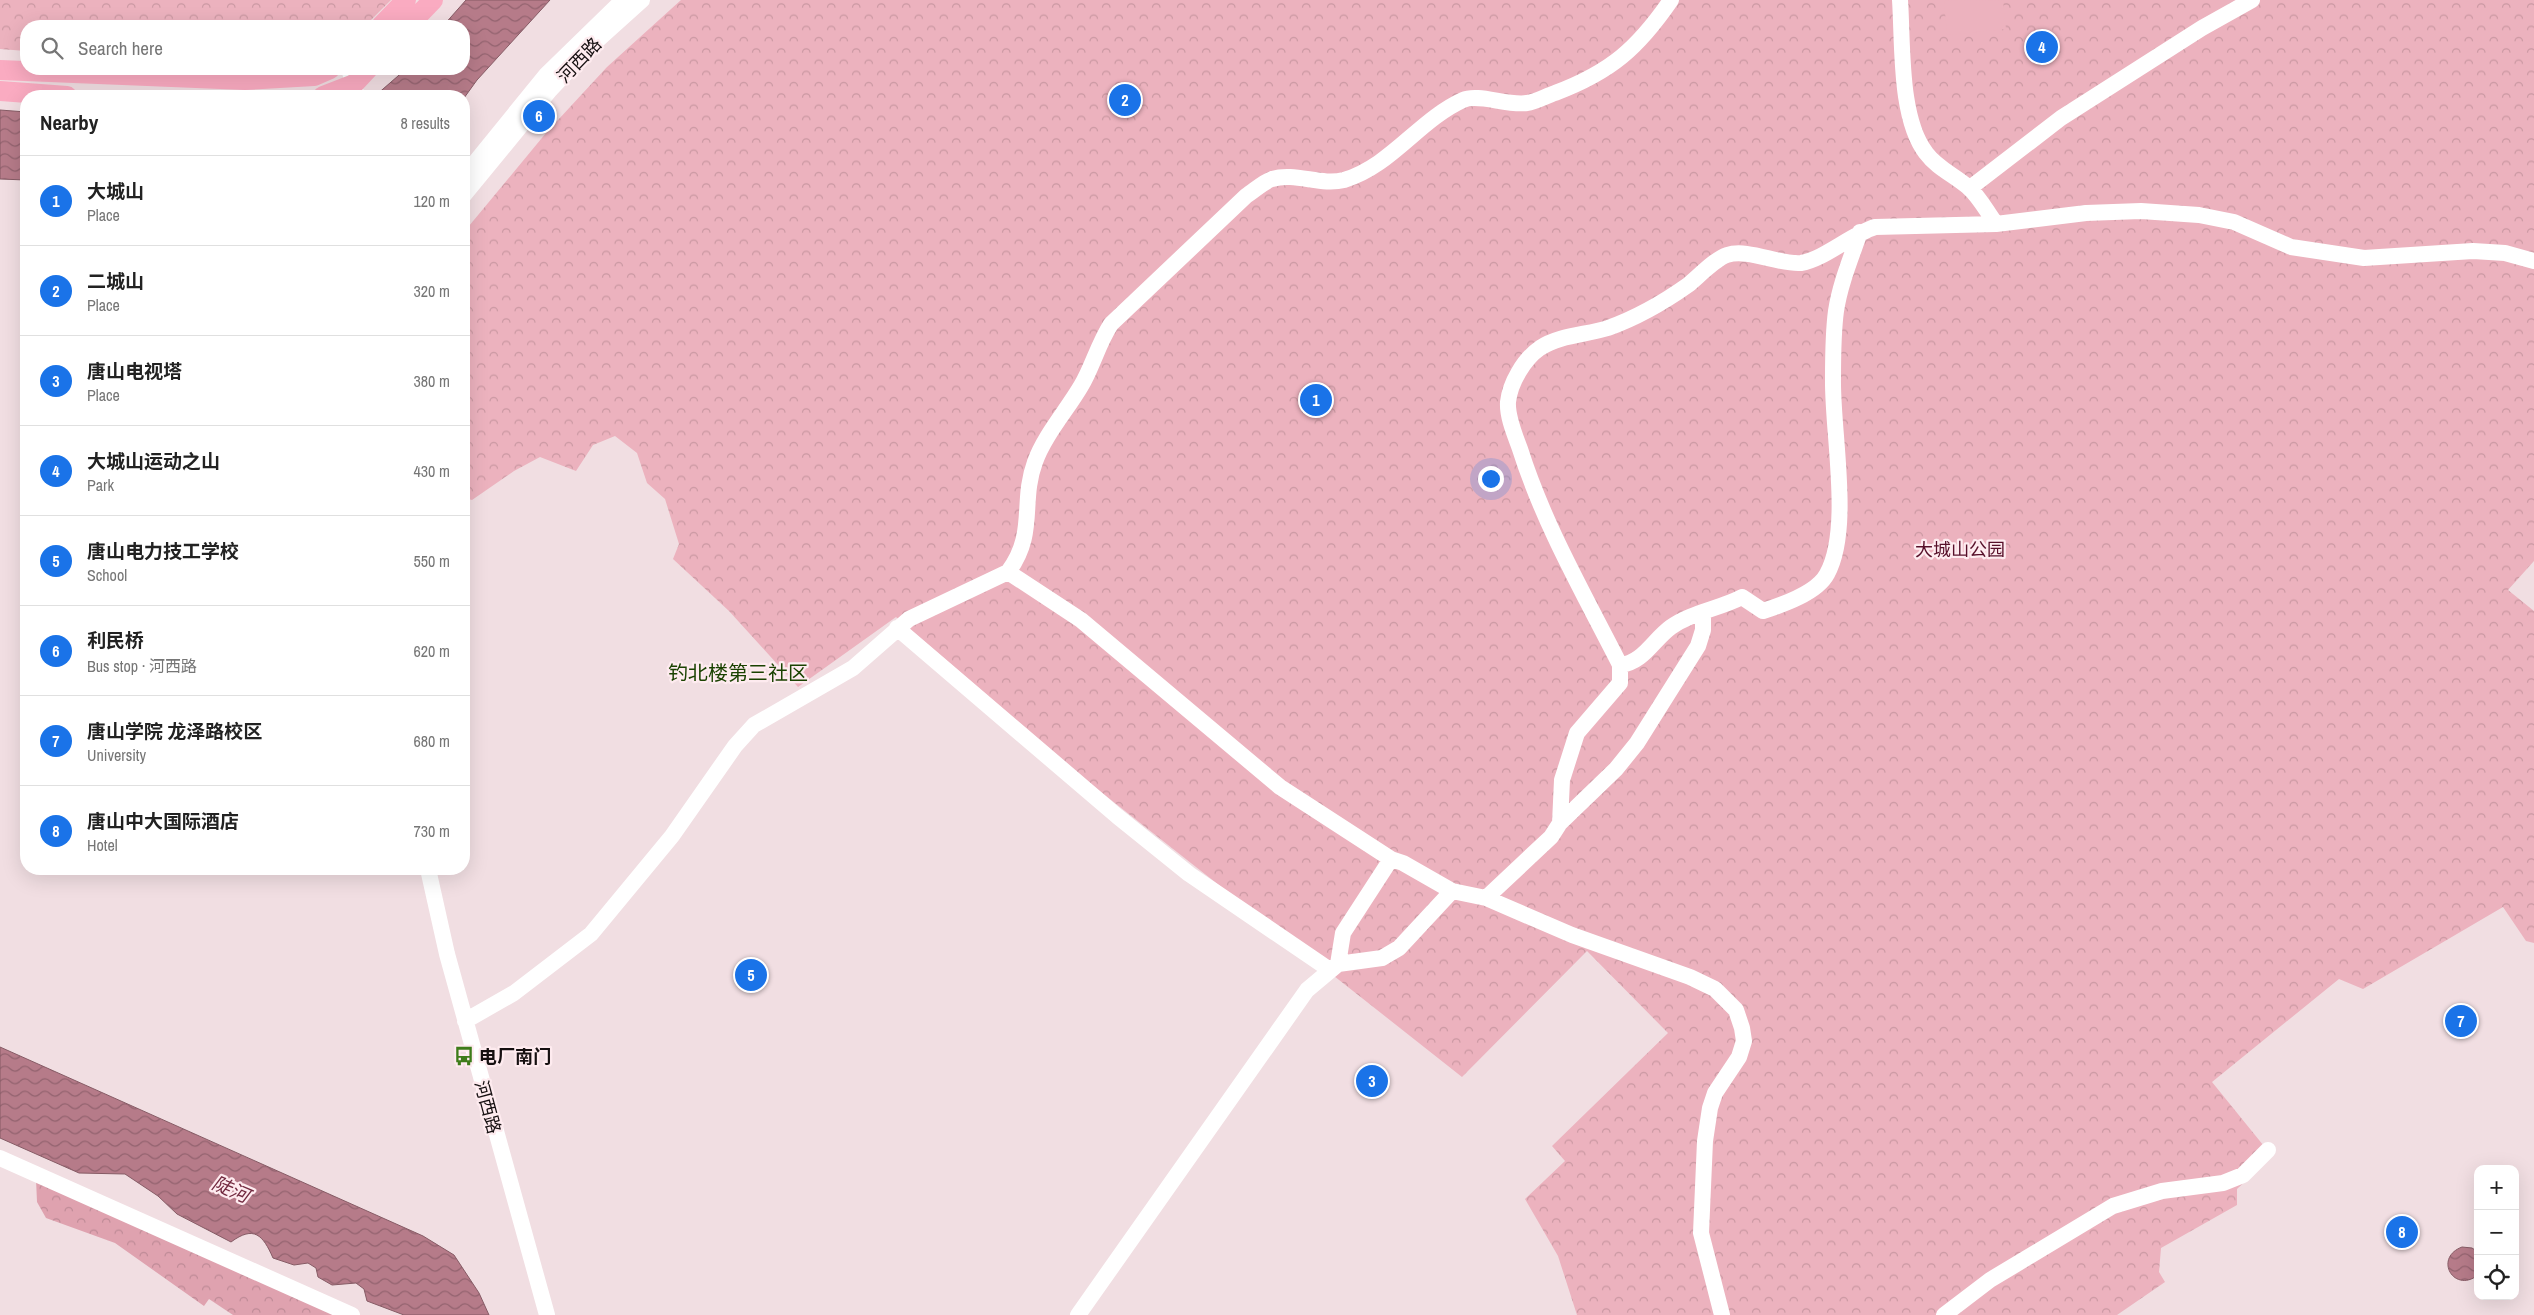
<!DOCTYPE html>
<html lang="en">
<head>
<meta charset="utf-8">
<style>
	body { margin:0; font-family:"Archivo Narrow","Noto Sans SC",sans-serif; background:#f2f2f2; color:#222 }
	.controls { position:absolute; right:15px; bottom:15px; display:grid; overflow:hidden; border-radius:10px; box-shadow:0 5px 20px #0002 }
	.controls button { width:45px; height:45px; display:grid; place-items:center; padding:0; border:0; border-bottom:1px solid #e0e0e0; background:#fff; color:#222; font:25px sans-serif }
	.you { position:absolute; left:1490px; top:478px; width:18px; height:18px; margin:-12px; border:4px solid #fff; border-radius:50%; background:#1a73e8; box-shadow:0 0 0 8px #1a73e833 }
	.badge { display:grid; place-items:center; width:32px; height:32px; border-radius:50%; background:#1a73e8; color:#fff; font-size:16px; font-weight:700 }
	.pin { position:absolute; translate:-50% -50%; border:2px solid #fff; box-shadow:0 1px 5px #0006 }
	.list { margin:0; padding:0; list-style:none }
	h2 { display:flex; justify-content:space-between; align-items:center; height:65px; margin:0; padding:0 20px; font-size:21px }
	h2 small { font-size:16px; font-weight:400; color:#767676 }
	.list li { display:grid; grid-template-columns:32px 1fr auto; gap:15px; align-items:center; box-sizing:border-box; height:90px; padding:0 20px; border-top:1px solid #e0e0e0 }
	.list b { display:block; font-size:19px; white-space:nowrap }
	.list p { margin:0; font-size:16px; white-space:nowrap; color:#767676 }
	.list em { font-size:16px; font-style:normal; color:#767676 }
	.icon { flex:none; width:28px; height:28px; fill:none; stroke:currentColor; stroke-width:2; stroke-linecap:round; stroke-linejoin:round }
	.map { position:relative; flex:none; width:2534px; height:1315px; overflow:hidden }
	.search { position:absolute; background:#fff; box-shadow:0 5px 20px #0002; left:20px; top:20px; width:450px; height:55px; display:flex; align-items:center; gap:12px; box-sizing:border-box; padding:0 18px; border-radius:20px; color:#767676; font-size:19px }
	.panel { position:absolute; background:#fff; box-shadow:0 5px 20px #0002; left:20px; top:90px; width:450px; height:785px; border-radius:20px }
	.map>svg:first-child { display:block }
	.forest { fill:url(#forest-crowns) }
	.park { fill:url(#park-crowns) }
	.pitch { fill:#ecb2be }
	.water { fill:url(#water-waves); stroke:#865b65 }
	.lines { fill:none; stroke-linecap:round; stroke-linejoin:round }
	.minor { stroke:#fff; stroke-width:16 }
	.major { stroke:#faabc1; stroke-width:20 }
	.labels { text-anchor:middle; dominant-baseline:central; stroke-width:4.5; stroke-linejoin:round; paint-order:stroke }
	.street-label { font-size:18px; fill:#150f10; stroke:#feebef }
	.park-label { font-size:18px; fill:#570f29; stroke:#feebef }
	.poi-label { font-size:18px; font-weight:bold; fill:#150f10; stroke:#feebef; text-anchor:start }
	.water-label { font-size:19px; font-style:italic; fill:#72293f; stroke:#feebef }
	.quarter-label { font-size:20px; fill:#1a4201; stroke:#feebef }
</style>
</head>
<body>
<div class="map">
<svg width="2534" height="1315" viewBox="0 0 2534 1315">
	<defs>
		<pattern id="forest-crowns" width="20" height="18" patternUnits="userSpaceOnUse" patternTransform="scale(1.25)"><rect width="20" height="18" fill="#dfa2af"/><path d="M2 6a3 3 0 1 1 6 0M12 15a3 3 0 1 1 6 0" fill="none" stroke="#be8a96"/></pattern>
		<pattern id="park-crowns" width="20" height="18" patternUnits="userSpaceOnUse" patternTransform="scale(1.25)"><rect width="20" height="18" fill="#ecb2be"/><path d="M2 6a3 3 0 1 1 6 0M12 15a3 3 0 1 1 6 0" fill="none" stroke="#ca98a2"/></pattern>
		<pattern id="water-waves" width="16" height="10" patternUnits="userSpaceOnUse" patternTransform="scale(1.25)"><rect width="16" height="10" fill="#b67b89"/><path d="M0 5q4-4 8 0t8 0" fill="none" stroke="#93636f"/></pattern>
	</defs>
	<rect width="100%" height="100%" fill="#f1dee2"/>
	<path class="forest" d="M36 1179 336 1315H233L209 1299 204 1306 115 1243 46 1218 37 1202Z"/>
	<path class="park" d="M0 0H391L365 26H26V51L0 49Z
		M681 0H2534V561L2508 590 2534 611V943L2526 941 2503 907 2363 989 2339 979 2212 1082 2272 1156 2237 1189V1205L2161 1248 2159 1272 2165 1282 2117 1315H1577L1558 1256 1525 1199 1565 1161 1552 1146 1668 1033 1587 951 1462 1077 1087 781 896 617 798 687 729 611 673 559 679 544 665 499 647 483 637 453 615 436 593 445 576 471 540 457 514 471 472 500 464 498V232L546 133 607 67Z"/>
	<path class="pitch" d="M2003 0 2006 29 1947 35 1944 1Z"/>
	<path class="water" d="M466 0H550L477 80 464 98 375 96 406 69H464V26H443Z
		M0 110 26 112V180L0 179Z
		M0 1047 423 1236 454 1255 479 1293 489 1315H404L367 1301 364 1289 356 1283 332 1285 318 1277 316 1268 308 1263 294 1265 273 1258C263 1235 254 1225 231 1242L177 1214 158 1196 125 1174 79 1173 0 1138Z
		M2462 1247 2472 1248 2478 1252V1275C2454 1294 2433 1258 2462 1247Z"/>
	<g class="lines">
		<path class="minor" d="M1671 0C1638 48 1611 72 1555 93 1546 96 1536 102 1527 103 1507 106 1478 93 1463 100 1419 120 1391 166 1344 180 1321 186 1295 172 1272 179 1263 182 1254 191 1246 196L1111 324C1098 344 1092 368 1081 386 1067 410 1044 436 1035 462 1020 502 1037 533 1008 572L1081 620 1280 787 1391 859 1403 863 1452 891 1486 898 1572 935 1690 977 1715 989 1736 1010 1742 1028 1744 1041 1739 1057 1715 1093 1710 1108 1705 1141 1701 1233 1722 1315
			M1900 0C1903 44 1899 118 1926 153 1937 168 1954 175 1968 187 1979 196 1987 212 1996 224L2086 213 2141 211 2199 215 2234 222 2291 247 2364 258 2473 251 2505 253 2534 261
			M349 69 357 96
			M464 176 546 75 623 0
			M1970 188 2061 118 2202 28 2252 0
			M464 195 550 90 592 45 642 0
			M897 628 1117 816 1189 874 1330 970
			M1620 665C1643 663 1653 640 1671 627 1692 612 1719 609 1742 597L1763 611C1782 605 1817 593 1827 574 1852 529 1832 432 1833 379 1833 357 1833 333 1836 311 1840 284 1851 258 1860 232
			M1560 823 1562 780 1577 733 1620 683V665C1584 594 1544 525 1520 449 1515 435 1507 417 1508 402 1510 383 1524 359 1540 348 1560 335 1586 335 1608 328 1636 318 1664 302 1688 285 1698 277 1715 259 1727 255 1748 248 1779 265 1801 263 1823 260 1852 234 1875 227L1996 224
			M428 869 447 954 547 1315
			M1486 898 1551 837 1560 823 1616 769 1637 743 1698 646 1703 630V612
			M1338 964 1343 933 1391 859
			M465 1021 514 993 591 934 672 836 735 746 754 725 853 668 909 619 1008 572
			M0 1158 352 1315
			M1078 1315 1307 990 1338 964 1382 958 1399 948 1452 891
			M1944 1315 1990 1280 2113 1206 2162 1191 2223 1183 2243 1175 2268 1150"/>
		<path class="major" d="M381 26 406 0
			M408 26 433 0
			M0 70 245 80 314 76 330 69
			M0 91 67 96
			M323 96 354 84 368 69"/>
	</g>
	<defs>
		<symbol id="bus-bare" viewBox="-9 -9 18 18"><path d="M-5-6H5V4H4V6H2V4H-2V6H-4V4H-5ZM-3.5-4V0h7V-4ZM-3.5 1.2v1.5H-2V1.2ZM2 1.2v1.5H3.5V1.2Z" fill="#3e7c1a" stroke="#feebef" stroke-width="2.5" paint-order="stroke"/></symbol>
	</defs>
	<g fill-rule="evenodd">
		<use href="#bus-bare" x="450" y="1042" width="28" height="28"/>
	</g>
	<g class="labels">
		<g class="street-label">
			<text transform="translate(579 60) rotate(-46)">河西路</text>
			<text transform="translate(488 1107) rotate(75)">河西路</text>
		</g>
		<g class="park-label">
			<text x="1960" y="549">大城山公园</text>
		</g>
		<g class="poi-label">
			<text x="479" y="1056">电厂南门</text>
		</g>
		<g class="water-label">
			<text transform="translate(231 1189) rotate(23)">陡河</text>
		</g>
		<g class="quarter-label">
			<text x="738" y="672">钓北楼第三社区</text>
		</g>
	</g>
</svg>
<div class="controls">
<button>+</button>
<button>−</button>
<button><svg class="icon" aria-label="locate" viewBox="0 0 24 24"><circle cx="12" cy="12" r="6"/><path d="M12 2v4M12 18v4M2 12h4M18 12h4"/></svg></button>
</div>
<div class="you"></div>
<div class="pin badge" style="left:1316px;top:400px">1</div>
<div class="pin badge" style="left:1125px;top:100px">2</div>
<div class="pin badge" style="left:1372px;top:1081px">3</div>
<div class="pin badge" style="left:2042px;top:47px">4</div>
<div class="pin badge" style="left:751px;top:975px">5</div>
<div class="pin badge" style="left:539px;top:116px">6</div>
<div class="pin badge" style="left:2461px;top:1021px">7</div>
<div class="pin badge" style="left:2402px;top:1232px">8</div>
<div class="search"><svg class="icon" aria-label="search" viewBox="0 0 24 24"><circle cx="10" cy="10" r="6"/><path d="M15 15l6 6"/></svg>Search here</div>
<section class="panel">
<h2>Nearby<small>8 results</small></h2>
<ul class="list">
<li><span class="badge">1</span><div><b>大城山</b><p>Place</p></div><em>120 m</em></li>
<li><span class="badge">2</span><div><b>二城山</b><p>Place</p></div><em>320 m</em></li>
<li><span class="badge">3</span><div><b>唐山电视塔</b><p>Place</p></div><em>380 m</em></li>
<li><span class="badge">4</span><div><b>大城山运动之山</b><p>Park</p></div><em>430 m</em></li>
<li><span class="badge">5</span><div><b>唐山电力技工学校</b><p>School</p></div><em>550 m</em></li>
<li><span class="badge">6</span><div><b>利民桥</b><p>Bus stop · 河西路</p></div><em>620 m</em></li>
<li><span class="badge">7</span><div><b>唐山学院 龙泽路校区</b><p>University</p></div><em>680 m</em></li>
<li><span class="badge">8</span><div><b>唐山中大国际酒店</b><p>Hotel</p></div><em>730 m</em></li>
</ul>
</section>
</div>
</body>
</html>
